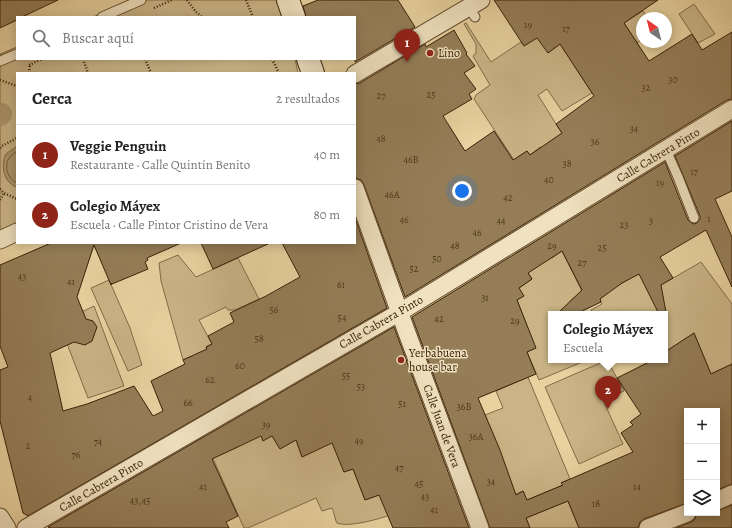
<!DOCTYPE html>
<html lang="es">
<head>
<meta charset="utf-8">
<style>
	body { margin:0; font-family:Alegreya,serif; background:#f6f6f6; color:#222 }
	.controls { position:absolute; right:12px; bottom:12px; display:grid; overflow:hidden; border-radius:0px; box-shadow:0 2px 10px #0003 }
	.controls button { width:36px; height:36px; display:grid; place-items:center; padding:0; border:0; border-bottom:1px solid #e0e0e0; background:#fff; color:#222; font:20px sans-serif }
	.compass { position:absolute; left:636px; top:12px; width:36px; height:36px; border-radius:50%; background:#fff; box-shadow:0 2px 10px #0003; rotate:325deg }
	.you { position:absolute; left:462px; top:191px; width:14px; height:14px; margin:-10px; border:3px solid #fff; border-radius:50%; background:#1a73e8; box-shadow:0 0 0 6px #1a73e833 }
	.badge { display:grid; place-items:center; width:26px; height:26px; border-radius:50%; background:#8f2418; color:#fff; font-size:13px; font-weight:700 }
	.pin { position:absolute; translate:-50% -33px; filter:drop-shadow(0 1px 2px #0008) }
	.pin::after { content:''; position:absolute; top:21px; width:14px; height:12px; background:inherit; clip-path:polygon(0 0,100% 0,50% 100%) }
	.popup { position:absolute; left:548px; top:311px; width:120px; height:52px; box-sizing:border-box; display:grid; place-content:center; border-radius:0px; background:#fff; filter:drop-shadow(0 1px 3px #0005); font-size:13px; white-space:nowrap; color:#767676 }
	.popup b { font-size:15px; color:#222 }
	.popup::after { content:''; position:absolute; left:50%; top:100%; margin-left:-8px; border:8px solid transparent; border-top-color:#fff }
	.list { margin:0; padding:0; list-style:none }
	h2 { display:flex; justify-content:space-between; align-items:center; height:52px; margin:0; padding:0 16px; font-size:17px }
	h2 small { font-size:13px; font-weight:400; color:#767676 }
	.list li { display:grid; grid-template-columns:26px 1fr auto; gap:12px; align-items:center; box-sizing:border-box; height:60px; padding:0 16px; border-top:1px solid #e0e0e0 }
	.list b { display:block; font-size:15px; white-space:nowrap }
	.list p { margin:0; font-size:13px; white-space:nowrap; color:#767676 }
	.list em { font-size:13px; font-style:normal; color:#767676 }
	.icon { flex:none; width:22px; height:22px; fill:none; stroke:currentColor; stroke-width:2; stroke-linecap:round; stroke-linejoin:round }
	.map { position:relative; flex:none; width:732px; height:528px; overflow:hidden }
	.search { position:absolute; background:#fff; box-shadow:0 2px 10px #0003; left:16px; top:16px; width:340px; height:44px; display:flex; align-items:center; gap:10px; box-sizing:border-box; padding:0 14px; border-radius:0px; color:#767676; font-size:15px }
	.panel { position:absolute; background:#fff; box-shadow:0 2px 10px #0003; left:16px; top:72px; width:340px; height:172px; border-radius:0px }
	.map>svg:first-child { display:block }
	.green { fill:#cab486; stroke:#826a47 }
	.water { fill:#ac966c; stroke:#7e6744 }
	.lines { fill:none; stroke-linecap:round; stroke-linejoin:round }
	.shore { stroke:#725c3a; stroke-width:1 }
	.canal { stroke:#ac966c; stroke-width:22 }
	.building { fill:#947d57; stroke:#392108 }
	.lane-casing { stroke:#654d2e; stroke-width:11 }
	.street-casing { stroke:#654d2e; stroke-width:19 }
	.secondary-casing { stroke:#392108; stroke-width:24 }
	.path { stroke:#392108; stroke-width:2.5; stroke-dasharray:1 2; stroke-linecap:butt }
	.lane { stroke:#f0e2c1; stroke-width:9 }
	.street { stroke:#f0e2c1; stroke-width:17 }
	.secondary { stroke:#f0e2c1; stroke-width:22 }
	.poi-dot { fill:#8f2418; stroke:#f0e2c1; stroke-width:1.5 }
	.labels { text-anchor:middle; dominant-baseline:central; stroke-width:3; stroke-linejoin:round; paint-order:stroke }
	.number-label { font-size:10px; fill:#50381c }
	.poi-label { font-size:12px; fill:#392108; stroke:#f0e2c1; text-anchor:start }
	.street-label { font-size:12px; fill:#392108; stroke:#f0e2c1 }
</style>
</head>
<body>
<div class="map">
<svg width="732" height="528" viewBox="0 0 732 528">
	<rect width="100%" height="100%" fill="#e8d2a0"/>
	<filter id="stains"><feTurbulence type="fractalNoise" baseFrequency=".005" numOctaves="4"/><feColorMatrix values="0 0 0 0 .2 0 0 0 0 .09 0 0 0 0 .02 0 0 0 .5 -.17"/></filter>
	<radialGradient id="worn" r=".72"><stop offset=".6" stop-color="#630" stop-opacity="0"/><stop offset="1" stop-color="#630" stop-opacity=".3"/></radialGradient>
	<path class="green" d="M135 0H281L285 17H93Z
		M694 4 715 34 698 43 679 14Z
		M643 11 648 18H642V39L637 43 624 23Z
		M466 23 491 62 521 42 524 46 541 35 548 53 560 44 592 93 562 111 547 89 538 95 563 135 542 149 540 147 530 155 527 151 514 160 474 99 476 95 490 85 473 56 476 53V44L464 24Z
		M17 47V59H295L298 73H17V232L0 240V54Z
		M541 239 552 258 562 251 586 299 576 296 570 301 575 314H551V360H587L539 380 527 352 535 348 517 300 519 288 532 279 516 253Z
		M178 255 196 277 238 258 259 299 235 310H228L226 307 199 320 212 344 206 347 214 365 189 357 183 360 161 281 159 263Z
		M649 262 661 285 701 262 732 304V364L711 374 694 333 665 352V314H593L591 310 602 304 595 290 619 285 631 278Z
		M109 280 130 328 142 365 128 371 91 288Z
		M94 306 124 386 88 398 59 323Z
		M607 360 624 391 603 400 623 444 579 464 545 387Z
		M528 377 570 479 561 483 563 485 527 500 523 491 514 495 485 415 503 408 496 391Z
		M260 433 263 440 272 436 280 449 296 440 302 457 332 442 344 472 353 469 365 500 379 495 396 513C383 518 349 528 337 523 335 520 334 512 332 508L322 511 316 498 248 528H244L211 454 218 451 220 455 238 447 237 443Z
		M568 501 579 528H530L526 518Z"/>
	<path class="water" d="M17 146V187C4 183 0 166 6 154 9 151 14 149 17 146Z"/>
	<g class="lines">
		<path class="shore" d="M17 151C15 153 11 155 9 158 4 166 7 179 17 183"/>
		<path class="canal" d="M0 115 1 114"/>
	</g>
	<path class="building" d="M0 0H58L22 17H17V20L0 28Z
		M318 0H398L415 27 355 62V17H306L303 6Z
		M494 0H658L624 23 649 61 692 34 702 50 732 32V99L727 100 405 297 364 185 361 180 355 178V84L360 83 425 44 426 47 454 30 467 53 466 54 475 66 464 73 476 89 469 94 472 99 443 116 465 151 494 131 513 160 527 151 530 155 562 133 556 124 594 96 560 44 548 53 537 38 524 46Z
		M732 121V191L715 199 732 237V287L706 230 660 257 673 278 661 285 667 318 665 319V314H659L639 274 622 283 600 299 601 302 576 314H557L582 290 562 251 528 273 532 279 519 288 524 296 517 300 536 348 527 352 536 374 478 398 500 450 516 495 523 491 527 500 563 485 561 483 633 452 621 433 633 425 630 422 641 414 617 378 653 360H665V352L694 333 711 374 732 364V484L717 490V411H687V503L644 519 640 522 638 528H579L568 501 526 518 530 528H490L412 317 665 162 688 220 693 224 697 223 700 219V216L675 156Z
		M355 218 387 308 28 516 23 513 0 421V370L8 367 0 346V265L51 243H181L147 258 148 260 145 262 148 269 112 284V283L111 285 94 245 77 297 86 319 93 321 97 327 92 341 85 345 74 342 50 353 63 411 87 404 134 386 153 416 163 411 151 381 185 364 183 360 207 349 206 347 212 344 208 336 234 322 230 313 266 296 300 277 282 243H355Z
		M201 243H270L213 269Z
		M394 327 469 528H393L379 495 365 500 353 469 344 472 332 443 302 457 296 440 280 449 272 436 263 441 261 436 212 459 238 516 226 522 229 528H51L48 527Z
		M732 505V528H676L691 522 695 519 697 513H717V511Z"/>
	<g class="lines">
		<defs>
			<path id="lane" d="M469 7 475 17
				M102 17 141 0
				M0 61 17 54
				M666 150 678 177 694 218"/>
			<path id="street" d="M355 74 481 0
				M355 188 407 333 480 528
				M0 240 17 232
				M717 501 732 494
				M0 517 7 528
				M26 528 400 312 732 109
				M648 528 687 513"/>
			<path id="secondary" d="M288 0 294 17
				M308 59 313 73"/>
		</defs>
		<use href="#lane" class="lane-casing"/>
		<use href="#street" class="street-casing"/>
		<use href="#secondary" class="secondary-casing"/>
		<path class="path" d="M187 0 196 12 202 17
			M246 0 253 17
			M154 8 172 0
			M83 59 88 73
			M145 59 151 73
			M272 59 279 73
			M29 65 42 59
			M29 73 30 64
			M0 80 17 86
			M0 148 2 146 17 138
			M0 189 4 193 17 199
			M0 200 4 193"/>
		<use href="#lane" class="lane"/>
		<use href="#street" class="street"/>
		<use href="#secondary" class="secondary"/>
	</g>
	<g class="poi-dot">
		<circle cx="430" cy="53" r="4"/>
		<circle cx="401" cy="360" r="4"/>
	</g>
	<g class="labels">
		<g class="number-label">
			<text x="528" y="24">19</text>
			<text x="566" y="28">17</text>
			<text x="673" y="79">30</text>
			<text x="646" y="87">32</text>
			<text x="431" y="94">25</text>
			<text x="381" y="95">27</text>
			<text x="634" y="128">34</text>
			<text x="381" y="138">48</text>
			<text x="595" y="141">36</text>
			<text x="411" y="159">46B</text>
			<text x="567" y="163">38</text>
			<text x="694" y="171">17</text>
			<text x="549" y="179">40</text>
			<text x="660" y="182">19</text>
			<text x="392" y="194">46A</text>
			<text x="508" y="197">42</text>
			<text x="709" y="218">1</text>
			<text x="404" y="219">46</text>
			<text x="501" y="220">44</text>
			<text x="651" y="220">3</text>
			<text x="624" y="224">23</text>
			<text x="477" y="232">46</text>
			<text x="455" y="245">48</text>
			<text x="552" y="245">29</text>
			<text x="602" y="247">25</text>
			<text x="437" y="258">50</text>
			<text x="582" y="262">27</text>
			<text x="414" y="268">52</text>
			<text x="22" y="276">43</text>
			<text x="71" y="281">41</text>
			<text x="341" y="284">61</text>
			<text x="485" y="297">31</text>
			<text x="274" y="309">56</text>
			<text x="342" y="317">54</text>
			<text x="439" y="318">42</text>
			<text x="515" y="320">29</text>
			<text x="259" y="338">58</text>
			<text x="240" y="365">60</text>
			<text x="346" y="375">55</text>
			<text x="210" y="379">62</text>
			<text x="361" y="386">53</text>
			<text x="30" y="397">4</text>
			<text x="188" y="402">66</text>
			<text x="402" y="403">51</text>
			<text x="464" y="406">36B</text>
			<text x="266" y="424">39</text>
			<text x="476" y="436">36A</text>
			<text x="359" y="440">49</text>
			<text x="98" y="441">74</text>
			<text x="28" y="445">2</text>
			<text x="76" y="454">76</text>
			<text x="399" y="467">47</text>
			<text x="491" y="481">34</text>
			<text x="419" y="483">45</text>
			<text x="203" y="486">41</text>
			<text x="637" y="486">14</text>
			<text x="425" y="496">43</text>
			<text x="140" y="500">43,45</text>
			<text x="596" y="503">18</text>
			<text x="434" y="509">41</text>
		</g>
		<g class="poi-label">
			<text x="438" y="53">Lino</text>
			<text x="409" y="353">Yerbabuena<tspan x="409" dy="14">house bar</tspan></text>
		</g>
		<g class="street-label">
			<text transform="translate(658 155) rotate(-31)">Calle Cabrera Pinto</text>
			<text transform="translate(381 322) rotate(-30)">Calle Cabrera Pinto</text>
			<text transform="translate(442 426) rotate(70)">Calle Juan de Vera</text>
			<text transform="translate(101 485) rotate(-30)">Calle Cabrera Pinto</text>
		</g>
	</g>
	<rect width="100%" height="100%" filter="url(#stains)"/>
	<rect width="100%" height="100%" fill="url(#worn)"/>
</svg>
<div class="controls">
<button>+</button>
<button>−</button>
<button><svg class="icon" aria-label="layers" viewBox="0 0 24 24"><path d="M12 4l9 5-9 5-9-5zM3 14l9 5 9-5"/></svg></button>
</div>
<svg class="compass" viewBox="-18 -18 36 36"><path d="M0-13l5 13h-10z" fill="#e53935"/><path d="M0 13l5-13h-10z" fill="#767676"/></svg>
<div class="you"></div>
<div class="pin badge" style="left:407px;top:62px">1</div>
<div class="pin badge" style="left:608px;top:409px">2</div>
<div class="popup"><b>Colegio Máyex</b>Escuela</div>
<div class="search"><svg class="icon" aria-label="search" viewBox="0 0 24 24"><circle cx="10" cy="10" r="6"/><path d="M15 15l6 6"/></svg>Buscar aquí</div>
<section class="panel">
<h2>Cerca<small>2 resultados</small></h2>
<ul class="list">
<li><span class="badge">1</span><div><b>Veggie Penguin</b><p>Restaurante · Calle Quintín Benito</p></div><em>40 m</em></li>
<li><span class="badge">2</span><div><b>Colegio Máyex</b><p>Escuela · Calle Pintor Cristino de Vera</p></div><em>80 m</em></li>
</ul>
</section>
</div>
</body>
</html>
